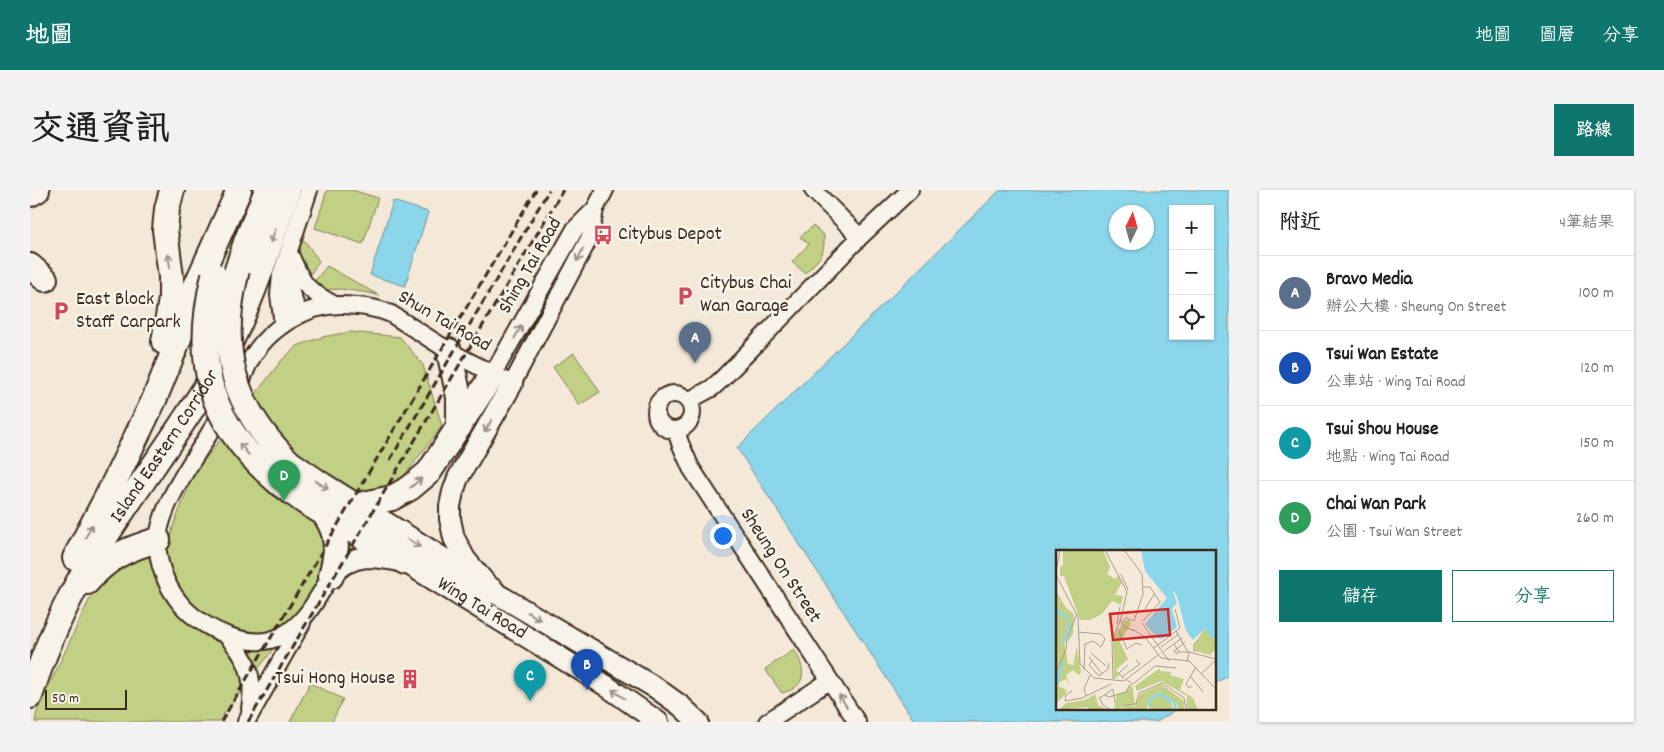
<!DOCTYPE html>
<html lang="zh-TW">
<head>
<meta charset="utf-8">
<style>
	body { margin:0; font-family:Dekko,"LXGW WenKai TC",sans-serif; background:#f2f2f2; color:#222 }
	.controls { position:absolute; right:15px; top:15px; display:grid; overflow:hidden; border-radius:0px; box-shadow:0 1px 4px #0004 }
	.controls button { width:45px; height:45px; display:grid; place-items:center; padding:0; border:0; border-bottom:1px solid #e0e0e0; background:#fff; color:#222; font:25px sans-serif }
	.compass { position:absolute; left:1079px; top:15px; width:45px; height:45px; border-radius:50%; background:#fff; box-shadow:0 1px 4px #0004; rotate:5deg }
	.scale { position:absolute; left:15px; bottom:12px; width:82px; box-sizing:border-box; padding-left:5px; border:2px solid #3b2a1e; border-top:0; font-size:14px; line-height:18px; white-space:nowrap; color:#3b2a1e; -webkit-text-stroke:4px #f7f3e8; paint-order:stroke }
	.you { position:absolute; left:692px; top:345px; width:18px; height:18px; margin:-12px; border:4px solid #fff; border-radius:50%; background:#1a73e8; box-shadow:0 0 0 8px #1a73e833 }
	.badge { display:grid; place-items:center; width:32px; height:32px; border-radius:50%; background:#0f766e; color:#fff; font-size:16px; font-weight:700 }
	.pin { position:absolute; translate:-50% -41px; filter:drop-shadow(0 1px 2px #0008) }
	.pin::after { content:''; position:absolute; top:26px; width:18px; height:15px; background:inherit; clip-path:polygon(0 0,100% 0,50% 100%) }
	.list { margin:0; padding:0; list-style:none }
	h2 { display:flex; justify-content:space-between; align-items:center; height:65px; margin:0; padding:0 20px; font-size:21px }
	h2 small { font-size:16px; font-weight:400; color:#767676 }
	.list li { display:grid; grid-template-columns:32px 1fr auto; gap:15px; align-items:center; box-sizing:border-box; height:75px; padding:0 20px; border-top:1px solid #e0e0e0 }
	.list b { display:block; font-size:19px; white-space:nowrap }
	.list p { margin:0; font-size:16px; white-space:nowrap; color:#767676 }
	.list em { font-size:16px; font-style:normal; color:#767676 }
	.actions { display:flex; gap:10px; padding:15px 20px }
	.actions a { flex:1; padding:11px 0; border:1px solid #0f766e; border-radius:0px; text-align:center; font-size:18px; color:#0f766e }
	.actions .main { background:#0f766e; color:#fff }
	.icon { flex:none; width:28px; height:28px; fill:none; stroke:currentColor; stroke-width:2; stroke-linecap:round; stroke-linejoin:round }
	.map { position:relative; flex:none; width:1199px; height:532px; overflow:hidden; border-radius:0px }
	header { display:flex; align-items:center; gap:30px; box-sizing:border-box; height:70px; padding:0 25px; background:#0f766e; color:#fff }
	header strong { font-size:24px }
	nav { display:flex; gap:28px; margin-inline-start:auto; font-size:18px }
	.intro { display:flex; align-items:center; justify-content:space-between; box-sizing:border-box; height:120px; padding:0 30px }
	h1 { margin:0; font-size:35px }
	.button { padding:12px 22px; border-radius:0px; background:#0f766e; color:#fff; font-size:18px; font-weight:700 }
	main { display:flex; gap:30px; padding:0 30px }
	aside { flex:1; background:#fff; border-radius:0px; box-shadow:0 1px 4px #0004 }
	.map>svg:first-child { display:block }
	.green { fill:#c2d085; stroke:#7e7d52 }
	.water { fill:#8bd6eb; stroke:#6b9199; fill-rule:evenodd }
	.lines { fill:none; stroke-linecap:round; stroke-linejoin:round }
	.minor-casing { stroke:#3b2a1e; stroke-width:20 }
	.major-casing { stroke:#3b2a1e; stroke-width:24 }
	.highway-casing { stroke:#3b2a1e; stroke-width:28 }
	.minor { stroke:#f7f3e8; stroke-width:16 }
	.major { stroke:#f7f3e8; stroke-width:20 }
	.highway { stroke:#f7f3e8; stroke-width:24 }
	.rail { stroke:#3b2a1e; stroke-width:3; stroke-dasharray:8 4; stroke-linecap:butt }
	.highway-bridge-casing { stroke:#3b2a1e; stroke-width:28; stroke-linecap:butt }
	.highway-bridge { stroke:#f7f3e8; stroke-width:24 }
	.oneway { stroke:#998e83 }
	.labels { text-anchor:middle; dominant-baseline:central; stroke-width:5; stroke-linejoin:round; paint-order:stroke }
	.poi-label { font-size:20px; fill:#3b2a1e; stroke:#f7f3e8; text-anchor:start }
	.street-label { font-size:20px; fill:#3b2a1e; stroke:#f7f3e8 }
	.inset-river { fill:none; stroke:#8bd6eb; stroke-width:2.5 }
	.inset-road { fill:none; stroke:#aa9d8e; stroke-width:1 }
	.view { fill:#d62828; fill-opacity:0.15; stroke:#d62828; stroke-width:2.5 }
	.inset-edge { fill:none; stroke:#3b2a1e; stroke-width:2.5 }
</style>
</head>
<body>
<header>
<strong>地圖</strong>
<nav><a>地圖</a><a>圖層</a><a>分享</a></nav>
</header>
<div class="intro"><h1>交通資訊</h1><a class="button">路線</a></div>
<main>
<div class="map">
<svg width="1199" height="532" viewBox="0 0 1199 532">
	<rect width="100%" height="100%" fill="#f4e9d8"/>
	<filter id="ink" filterUnits="userSpaceOnUse"><feTurbulence type="fractalNoise" baseFrequency=".02" numOctaves="2"/><feDisplacementMap in="SourceGraphic" scale="10" xChannelSelector="R" yChannelSelector="G"/><feConvolveMatrix kernelMatrix="1 2 1 2 8 2 1 2 1" color-interpolation-filters="sRGB"/></filter>
	<g filter="url(#ink)">
		<path class="green" d="M297 0H322L348 8 333 54 285 38Z
			M783 36 794 45C795 66 789 69 775 83L762 72 779 54 770 47Z
			M270 51H275L289 71 278 88 268 71Z
			M297 76 350 106 339 103 311 99 289 100 283 93Z
			M320 142 370 147 393 175 412 236 188 532H5L7 521 62 404 86 371 139 358 143 337 163 285 251 171 267 156 292 147Z
			M544 163 570 202 549 215 523 177Z
			M764 460C776 478 778 497 752 503L735 479Z
			M280 493 313 509 302 532H260Z"/>
		<path class="water" d="M970 0H1199V485L1185 494V361H1028V518H1148L1127 532H885L707 258ZM1143 19H1180V146H1143ZM1086 22H1116V52H1086Z
			M363 11 398 22 375 96 340 85Z"/>
		<g class="lines">
			<defs>
				<path id="minor" d="M783 0 830 47
					M259 62C273 94 273 98 305 115
					M259 82 261 103 269 125
					M253 135 249 105 251 85 279 0
					M463 184 545 39 565 19
					M626 222a18 18 0 1 1 36 0a18 18 0 1 1-36 0Z
					M658 211 682 198 692 189 830 47 880 0
					M646 240 650 253 661 278 827 532
					M301 386C286 409 277 432 251 446 220 462 170 438 150 413 136 396 126 371 128 349 131 314 161 274 179 244 189 227 201 210 211 192 214 186 216 178 220 171 237 139 276 114 313 115 330 116 345 117 361 124L419 161 482 194 560 47 565 19 575 0
					M196 445C218 468 225 487 220 519
					M216 532 272 433
					M737 532 799 491"/>
				<g id="major">
					<path d="M482 194 428 288 423 302 420 316V329L424 348 435 369 462 401 626 498 651 516 668 532"/>
					<path id="s1" d="M301 386C322 361 347 366 375 372L575 495 628 532"/>
				</g>
				<g id="highway">
					<path d="M0 4 7 0"/>
					<path d="M0 76 15 89"/>
					<path d="M207 80 216 52 237 0"/>
					<path d="M134 152 141 109V87L135 40 137 19 142 0"/>
					<path d="M419 161 429 207V237"/>
					<path d="M260 273 292 295 462 401"/>
					<path d="M249 293 275 312 375 372"/>
					<path d="M325 316 362 308 380 298 399 282 463 184"/>
					<path d="M293 322C309 344 308 360 301 386"/>
					<path d="M45 368 80 301 124 210 149 148 165 98 209 0"/>
					<path d="M57 392C79 367 96 359 128 350"/>
					<path id="s2" d="M0 506C16 456 38 406 66 362 103 302 147 246 183 185 217 127 237 64 258 0"/>
				</g>
			</defs>
			<use href="#minor" class="minor-casing"/>
			<use href="#major" class="major-casing"/>
			<use href="#highway" class="highway-casing"/>
			<use href="#minor" class="minor"/>
			<use href="#major" class="major"/>
			<use href="#highway" class="highway"/>
			<path class="rail" d="M360 270 519 0
				M191 532 506 0
				M218 532 533 0"/>
			<defs>
				<path id="highway-bridge" d="M207 80C187 158 202 217 260 273
					M184 85C163 173 178 233 249 293"/>
			</defs>
			<use href="#highway-bridge" class="highway-bridge-casing"/>
			<use href="#highway-bridge" class="highway-bridge"/>
		</g>
		<defs><path id="oneway-shaft" d="M-6 0H5M1.5-3L5.5 0L1.5 3" fill="none" stroke-width="1.6" stroke-linecap="round" stroke-linejoin="round" transform="scale(1.25)"/></defs>
		<g class="oneway">
			<use href="#oneway-shaft" transform="translate(243 46) rotate(109)"/>
			<use href="#oneway-shaft" transform="translate(550 65) rotate(117)"/>
			<use href="#oneway-shaft" transform="translate(139 71) rotate(-100)"/>
			<use href="#oneway-shaft" transform="translate(488 142) rotate(-61)"/>
			<use href="#oneway-shaft" transform="translate(458 236) rotate(120)"/>
			<use href="#oneway-shaft" transform="translate(214 259) rotate(-129)"/>
			<use href="#oneway-shaft" transform="translate(386 293) rotate(-40)"/>
			<use href="#oneway-shaft" transform="translate(292 295) rotate(33)"/>
			<use href="#oneway-shaft" transform="translate(59 341) rotate(-61)"/>
			<use href="#oneway-shaft" transform="translate(384 353) rotate(32)"/>
			<use href="#oneway-shaft" transform="translate(504 426) rotate(31)"/>
			<use href="#oneway-shaft" transform="translate(588 504) rotate(-145)"/>
			<use href="#oneway-shaft" transform="translate(813 511) rotate(-123)"/>
		</g>
	</g>
	<defs>
		<symbol id="bus-bare" viewBox="-9 -9 18 18"><path d="M-5-6H5V4H4V6H2V4H-2V6H-4V4H-5ZM-3.5-4V0h7V-4ZM-3.5 1.2v1.5H-2V1.2ZM2 1.2v1.5H3.5V1.2Z" fill="#d1495b" stroke="#f7f3e8" stroke-width="2.5" paint-order="stroke"/></symbol>
		<symbol id="parking-bare" viewBox="-9 -9 18 18"><path d="M-3.5-5.5H1a3.5 3.5 0 0 1 0 7H-1V5.5H-3.5ZM-1-3.4V-.6H.8a1.4 1.4 0 0 0 0-2.8Z" fill="#d1495b" stroke="#f7f3e8" stroke-width="2.5" paint-order="stroke"/></symbol>
		<symbol id="building-bare" viewBox="-9 -9 18 18"><path d="M-4-6H4V6H1V3H-1V6H-4ZM-2.5-4.3h1.7v1.8h-1.7ZM.8-4.3h1.7v1.8H.8ZM-2.5-1h1.7V.8h-1.7ZM.8-1h1.7V.8H.8Z" fill="#d1495b" stroke="#f7f3e8" stroke-width="2.5" paint-order="stroke"/></symbol>
	</defs>
	<g fill-rule="evenodd">
		<use href="#bus-bare" x="559" y="31" width="28" height="28"/>
		<use href="#parking-bare" x="641" y="92" width="28" height="28"/>
		<use href="#parking-bare" x="17" y="107" width="28" height="28"/>
		<use href="#building-bare" x="366" y="475" width="28" height="28"/>
	</g>
	<g class="labels">
		<g class="poi-label">
			<text x="588" y="45">Citybus Depot</text>
			<text x="670" y="94">Citybus Chai<tspan x="670" dy="23">Wan Garage</tspan></text>
			<text x="46" y="110">East Block<tspan x="46" dy="23">Staff Carpark</tspan></text>
			<text x="365" y="489" text-anchor="end">Tsui Hong House</text>
		</g>
		<g class="street-label">
			<text transform="translate(501 76) rotate(-60)">Shing Tai Road</text>
			<text transform="translate(414 132) rotate(30)">Shun Tai Road</text>
			<text stroke="none"><textPath href="#s2" startOffset="285">Island Eastern Corridor</textPath></text>
			<text transform="translate(750 376) rotate(57)">Sheung On Street</text>
			<text stroke="none"><textPath href="#s1" startOffset="170">Wing Tai Road</textPath></text>
		</g>
	</g>
	<g transform="translate(1026 360)">
		<rect width="160" height="160" fill="#f4e9d8"/>
		<path d="M7 0H47L54 17 51 24 59 29 62 26 66 32 59 45 67 46 65 55 56 51 46 64 34 70H24L8 26H4V16H7L16 32 7 16ZM0 41 10 58 18 64 17 84 11 93 14 75 8 90 12 114 17 115 21 96 25 122 23 125 17 120 10 125 14 136 10 129 4 132 2 136 10 140V144L0 153ZM73 70 75 74 64 92 72 109 60 120 64 125 58 129 57 89 68 71ZM148 79 160 91V99L154 105 139 101 138 95ZM104 118V121L115 122 114 125 128 129 124 140 137 148 142 160H130L131 146 105 131 81 141 79 136ZM76 134 79 154 58 160 61 144 69 142ZM105 134 128 151V160H122L120 152 107 146 105 141 92 149 91 160H68L72 155 79 156 84 144ZM104 143 115 152 118 160H93L95 148ZM39 144 42 155 52 160H32V157L3 160 10 153 29 150Z" fill="#c2d085"/>
		<path d="M85 0H160V91L148 79 137 90 130 81 121 46 116 39 121 53 116 59 121 77 106 89 101 88 89 74 111 48 89 21Z" fill="#8bd6eb"/>
		<path class="inset-river" d="M138 0 160 14M0 60 13 69M8 92 14 72M0 135 7 112M93 156V150L105 143 107 147 118 152 120 160"/>
		<path class="inset-road" d="M49 0 71 42 65 68 56 91 57 129M0 23 4 0M65 24 72 40M0 25 22 67 24 114 38 128 68 131 102 105M87 37H94L104 52M89 59 99 43M64 69 67 76 78 81M87 71 105 51M65 73 70 68 78 71 87 44 86 24 68 0M86 73 113 111M61 74 64 57M62 79 71 99 80 93 86 95M76 79 89 87 105 108 133 111 160 139M22 82 45 84 49 89 45 97 37 91 29 94 28 120M118 94 123 102H132L120 81M105 97 123 84M98 98 124 78 119 59M108 101 126 88M123 101 121 104 118 101 129 92M138 102V94L143 89M35 103 50 116M33 107 46 124M36 111 33 115 43 126 52 119 53 113M131 112 133 102 160 109M0 122 10 100 11 88 21 64M145 124 160 110M134 126 147 142M66 127 84 114 80 110M68 129 63 123 72 115M71 130 77 134 99 116 120 118M136 136 133 138 130 134 140 117M16 141 10 145 9 151 26 148 55 134M49 145 53 147 70 142 74 134M30 146 28 139 34 125M43 147 47 155 55 160M44 148 57 139 59 153M67 160 70 155 80 154 83 143 106 133 128 148 130 160"/>
		<path class="view" d="M112 59 114 85 57 90 54 64Z"/>
		<rect width="160" height="160" class="inset-edge"/>
	</g>
</svg>
<div class="controls">
<button>+</button>
<button>−</button>
<button><svg class="icon" aria-label="locate" viewBox="0 0 24 24"><circle cx="12" cy="12" r="6"/><path d="M12 2v4M12 18v4M2 12h4M18 12h4"/></svg></button>
</div>
<svg class="compass" viewBox="-18 -18 36 36"><path d="M0-13l5 13h-10z" fill="#e53935"/><path d="M0 13l5-13h-10z" fill="#767676"/></svg>
<div class="scale">50 m</div>
<div class="you"></div>
<div class="pin badge" style="left:665px;top:173px;background:#5c6f8a">A</div>
<div class="pin badge" style="left:557px;top:500px;background:#1a4fb4">B</div>
<div class="pin badge" style="left:500px;top:511px;background:#0f9aa8">C</div>
<div class="pin badge" style="left:254px;top:311px;background:#2e9e5b">D</div>
</div>
<aside>
<h2>附近<small>4筆結果</small></h2>
<ul class="list">
<li><span class="badge" style="background:#5c6f8a">A</span><div><b>Bravo Media</b><p>辦公大樓 · Sheung On Street</p></div><em>100 m</em></li>
<li><span class="badge" style="background:#1a4fb4">B</span><div><b>Tsui Wan Estate</b><p>公車站 · Wing Tai Road</p></div><em>120 m</em></li>
<li><span class="badge" style="background:#0f9aa8">C</span><div><b>Tsui Shou House</b><p>地點 · Wing Tai Road</p></div><em>150 m</em></li>
<li><span class="badge" style="background:#2e9e5b">D</span><div><b>Chai Wan Park</b><p>公園 · Tsui Wan Street</p></div><em>260 m</em></li>
</ul>
<div class="actions"><a class="main">儲存</a><a>分享</a></div>
</aside>
</main>
</body>
</html>
